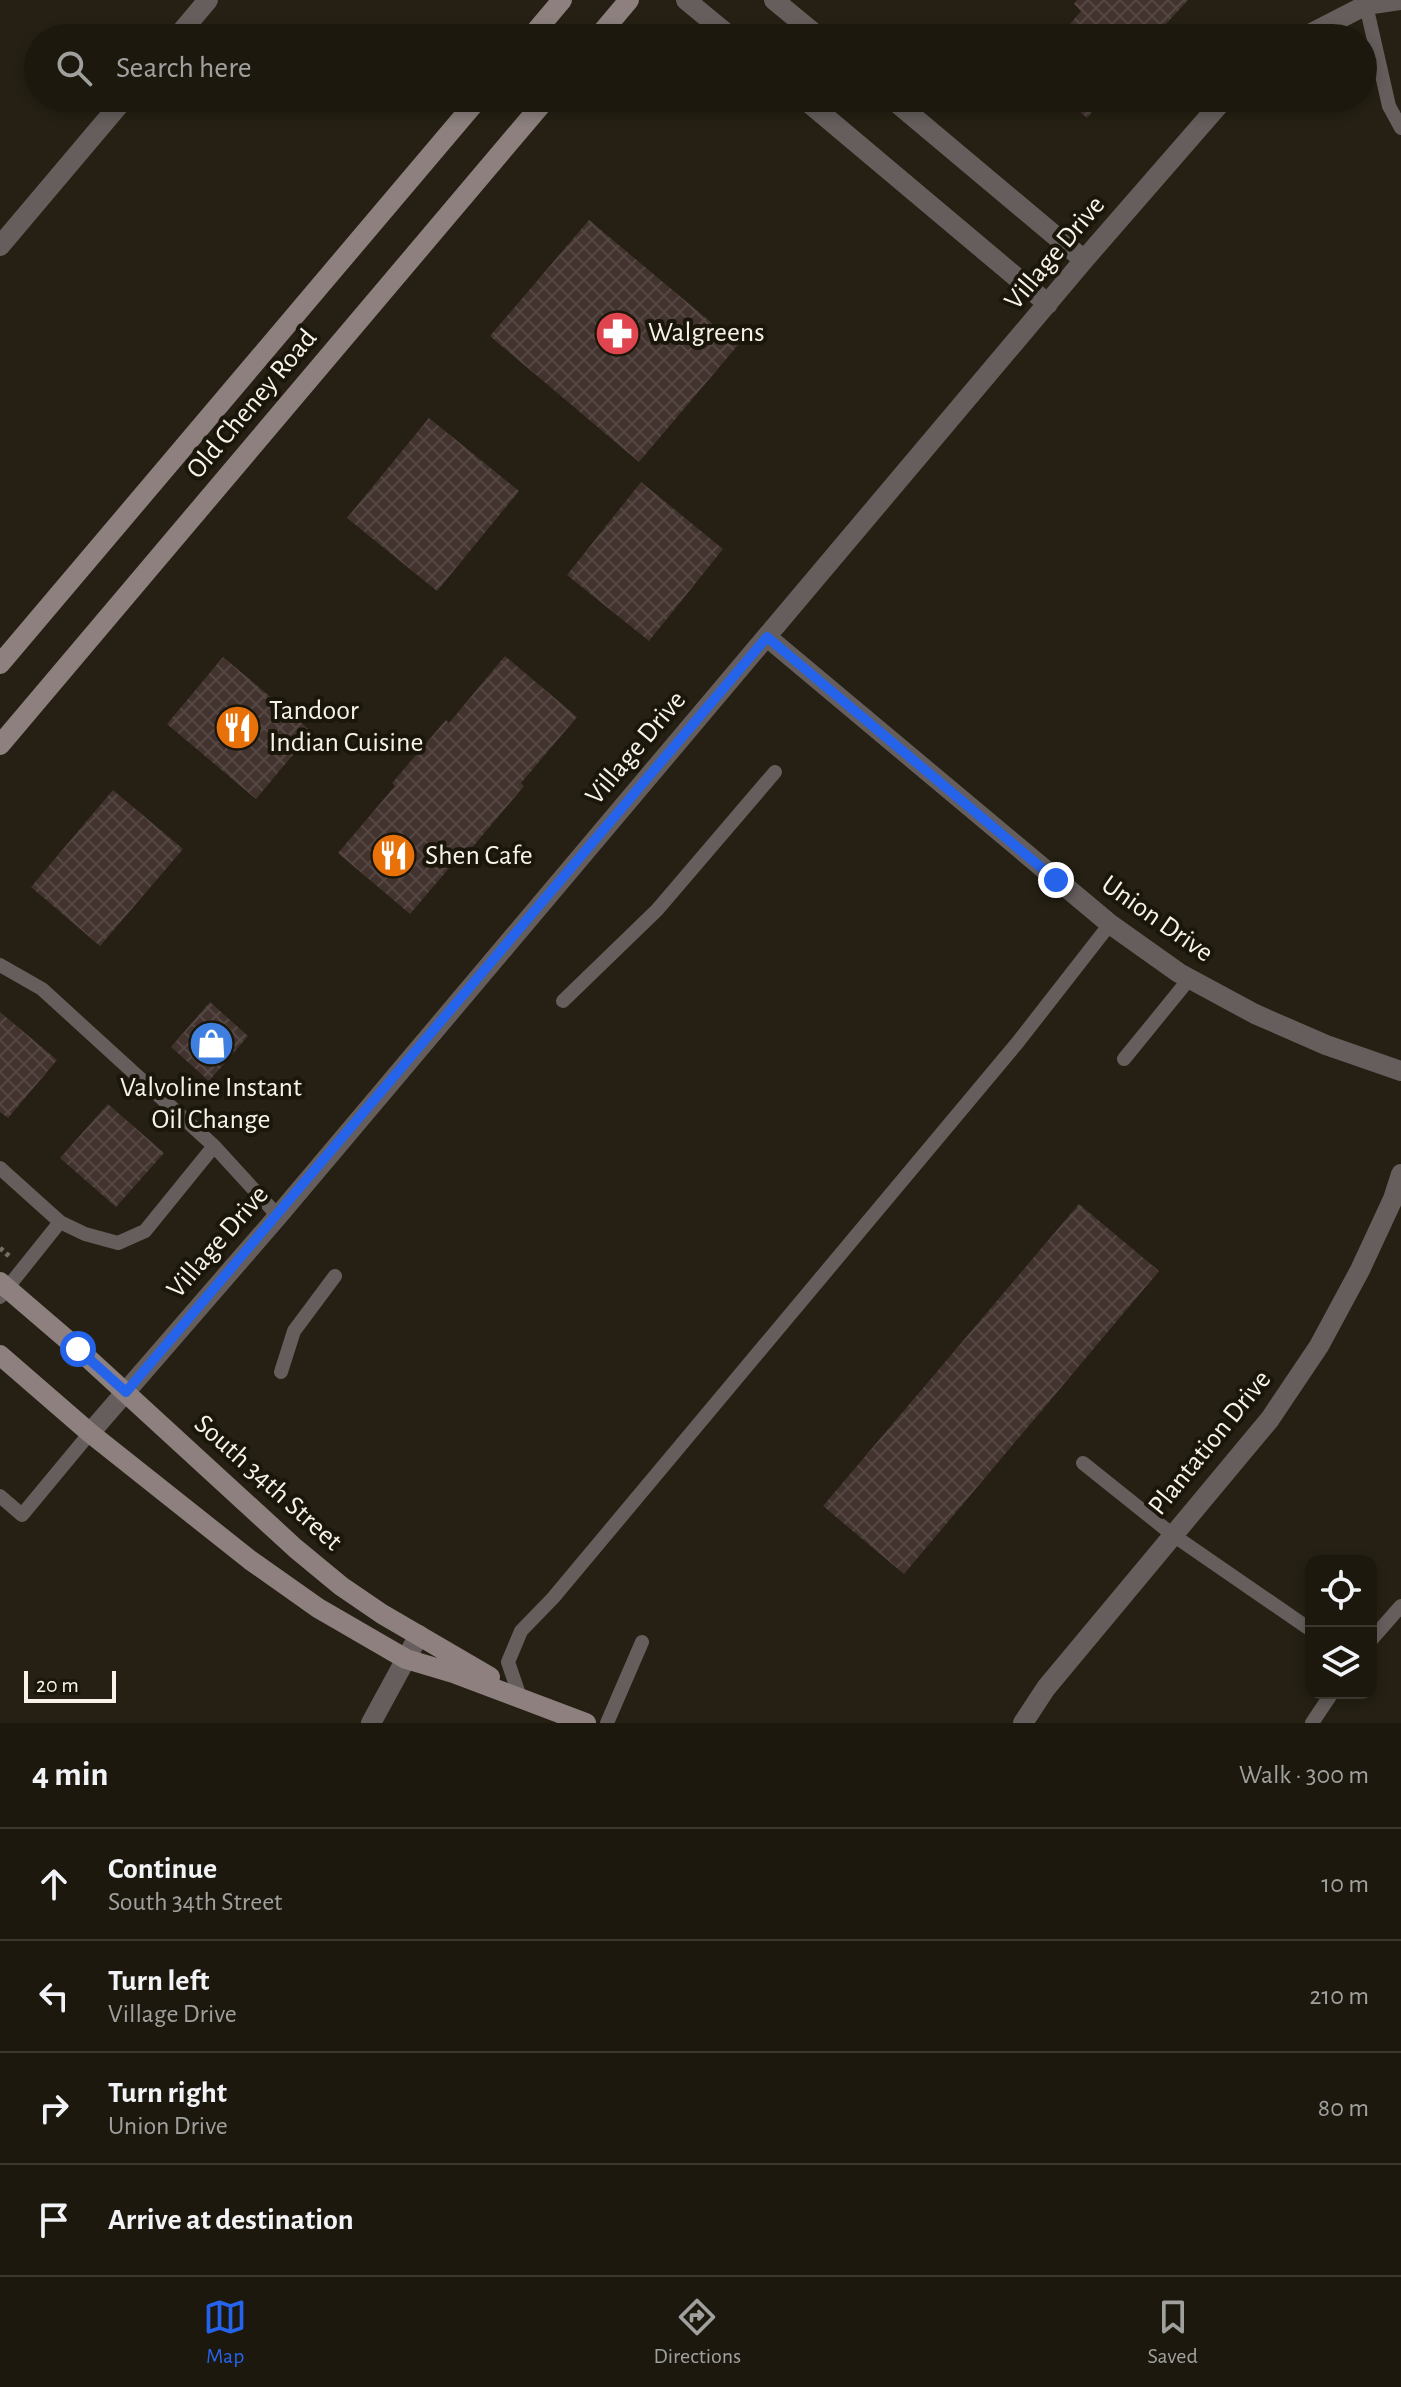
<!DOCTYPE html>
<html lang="en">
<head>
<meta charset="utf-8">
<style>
	body { margin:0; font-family:"Alegreya Sans",sans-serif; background:#252117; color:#f1f3f6 }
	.controls { position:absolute; right:24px; bottom:24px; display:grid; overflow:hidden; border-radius:16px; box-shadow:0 4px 12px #0003 }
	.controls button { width:72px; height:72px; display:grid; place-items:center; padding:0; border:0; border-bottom:2px solid #3a372e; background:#1c180e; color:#f1f3f6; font:40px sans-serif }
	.scale { position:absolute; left:24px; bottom:20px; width:92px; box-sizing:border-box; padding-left:8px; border:4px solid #f7f3eb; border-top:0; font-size:22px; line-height:28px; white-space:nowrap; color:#f7f3eb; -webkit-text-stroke:6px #1b160a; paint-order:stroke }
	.stop { position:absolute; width:24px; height:24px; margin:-18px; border:6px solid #2563eb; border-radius:50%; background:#fff }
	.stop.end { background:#2563eb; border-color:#fff; box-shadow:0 2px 8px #0008 }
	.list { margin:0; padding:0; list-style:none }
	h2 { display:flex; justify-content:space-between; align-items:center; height:104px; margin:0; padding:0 32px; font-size:34px }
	h2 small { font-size:26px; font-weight:400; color:#a0a09e }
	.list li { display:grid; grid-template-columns:52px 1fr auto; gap:24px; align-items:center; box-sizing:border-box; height:112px; padding:0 32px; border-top:2px solid #3a372e }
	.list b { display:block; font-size:30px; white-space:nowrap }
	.list p { margin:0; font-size:26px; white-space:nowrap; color:#a0a09e }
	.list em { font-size:26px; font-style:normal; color:#a0a09e }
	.icon { flex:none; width:44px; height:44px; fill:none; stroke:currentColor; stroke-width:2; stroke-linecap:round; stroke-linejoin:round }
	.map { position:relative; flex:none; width:1401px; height:1723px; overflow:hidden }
	.search { position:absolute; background:#1c180e; box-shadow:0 4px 12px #0003; left:24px; right:24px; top:24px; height:88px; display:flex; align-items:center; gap:20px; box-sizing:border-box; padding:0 28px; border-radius:44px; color:#a0a09e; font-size:30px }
	.sheet { height:552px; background:#1c180e }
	nav { display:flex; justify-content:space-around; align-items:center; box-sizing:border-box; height:112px; border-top:2px solid #3a372e; background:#1c180e; font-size:22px; color:#a0a09e }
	nav a { display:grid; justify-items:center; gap:4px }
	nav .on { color:#2563eb }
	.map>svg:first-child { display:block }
	.building { fill:url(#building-cross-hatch) }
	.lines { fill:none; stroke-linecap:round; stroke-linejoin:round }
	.path { stroke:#726e63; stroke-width:5; stroke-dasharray:4 4; stroke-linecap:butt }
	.lane { stroke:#655e5c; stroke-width:14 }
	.street { stroke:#655e5c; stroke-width:20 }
	.secondary { stroke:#8d807e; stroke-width:20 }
	.route { stroke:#2563eb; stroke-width:10 }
	.labels { text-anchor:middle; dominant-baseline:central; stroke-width:8; stroke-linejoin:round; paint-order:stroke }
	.street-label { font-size:28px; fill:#f7f3eb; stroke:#1b160a }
	.poi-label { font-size:28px; fill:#f7f3eb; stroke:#1b160a; text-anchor:start }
</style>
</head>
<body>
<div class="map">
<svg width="1401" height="1723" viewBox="0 0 1401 1723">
	<defs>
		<pattern id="building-cross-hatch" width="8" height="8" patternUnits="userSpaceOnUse" patternTransform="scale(2)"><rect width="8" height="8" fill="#42332f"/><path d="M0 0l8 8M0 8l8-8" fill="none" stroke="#554743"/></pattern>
	</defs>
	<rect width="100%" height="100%" fill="#252013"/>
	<path class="building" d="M1077 0H1188L1153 38H1063L1073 26 1070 24 1081 11 1074 4Z
		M1064 98H1104L1087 118Z
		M589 220 738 345 639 462 490 336Z
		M429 418 519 491 437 591 347 518Z
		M641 482 723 549 649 641 567 575Z
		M505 656 577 717 521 783 524 786 470 850 467 847 410 914 338 853 395 786 392 783 446 720 449 723Z
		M223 657 312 732 256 799 167 724Z
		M113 790 183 849 100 946 31 887Z
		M210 1002 248 1036 209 1081 171 1047Z
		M0 1012 57 1060 8 1118 0 1112Z
		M108 1104 164 1153 116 1207 60 1158Z
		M1079 1204 1159 1271 904 1574 823 1506Z"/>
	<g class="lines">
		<path class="path" d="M0 1248 9 1256"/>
		<path class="lane" d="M1366 5 1389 106 1401 128
			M0 965 42 989 214 1146
			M563 1001 657 910 775 772
			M1124 1059 1190 978
			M0 1168 60 1222
			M0 1297 60 1222 85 1234 118 1243 145 1231 214 1146 278 1216
			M281 1372 294 1331 335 1276
			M1083 1463 1173 1535 1311 1630
			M0 1496 22 1515 90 1433
			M1371 1640 1401 1606
			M520 1697 508 1662 521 1631 553 1598 1018 1042 1110 924
			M607 1723 642 1642
			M1312 1723 1332 1693"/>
		<path class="street" d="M686 0 732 38
			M774 0 820 38
			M176 38 208 0
			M1302 38 1366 5 1401 0
			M803 98 1048 304
			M891 98 1084 260
			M0 246 125 98
			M767 637 1110 924 1179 973 1255 1014 1326 1045 1401 1071
			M90 1433 278 1216 1084 260 1225 98
			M371 1723 419 1635
			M1023 1723 1046 1688 1270 1419 1319 1346 1360 1270 1393 1199 1401 1174"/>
		<path class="secondary" d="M530 38 562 0
			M597 38 629 0
			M0 664 479 98
			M0 745 547 98
			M0 1282 78 1349 295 1548 341 1586 382 1614 490 1677
			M0 1355 90 1433 250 1560 318 1608 406 1659 453 1673 586 1723"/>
	</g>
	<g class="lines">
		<path class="route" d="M78 1349 126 1392 767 637 1056 880"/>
	</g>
	<defs>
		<symbol id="pharmacy-disc" viewBox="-11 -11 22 22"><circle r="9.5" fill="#e0444e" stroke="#1b160a"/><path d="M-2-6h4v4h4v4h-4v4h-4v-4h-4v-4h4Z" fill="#fff"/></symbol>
		<symbol id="restaurant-disc" viewBox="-11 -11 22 22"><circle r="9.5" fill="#e8710a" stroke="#1b160a"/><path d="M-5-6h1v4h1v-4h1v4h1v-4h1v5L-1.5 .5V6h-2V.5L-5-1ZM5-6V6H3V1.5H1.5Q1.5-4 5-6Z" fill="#fff"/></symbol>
		<symbol id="shop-disc" viewBox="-11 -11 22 22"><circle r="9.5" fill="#3f7fe0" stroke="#1b160a"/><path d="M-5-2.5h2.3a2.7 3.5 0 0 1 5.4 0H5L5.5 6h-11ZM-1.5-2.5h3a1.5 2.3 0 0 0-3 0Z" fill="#fff"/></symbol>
	</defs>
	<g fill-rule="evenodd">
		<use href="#pharmacy-disc" x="592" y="308" width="51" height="51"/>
		<use href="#restaurant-disc" x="212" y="702" width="51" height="51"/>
		<use href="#restaurant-disc" x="368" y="830" width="51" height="51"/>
		<use href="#shop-disc" x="186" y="1018" width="51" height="51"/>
	</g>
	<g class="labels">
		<g class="street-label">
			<text transform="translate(1055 253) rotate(-50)">Village Drive</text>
			<text transform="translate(252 404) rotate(-50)">Old Cheney Road</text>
			<text transform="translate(636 748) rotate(-50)">Village Drive</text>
			<text transform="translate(1157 919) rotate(35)">Union Drive</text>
			<text transform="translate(218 1242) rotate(-49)">Village Drive</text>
			<text transform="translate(1210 1443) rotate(-51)">Plantation Drive</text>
			<text transform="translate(268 1483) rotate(42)">South 34th Street</text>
		</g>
		<g class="poi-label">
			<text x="648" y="333">Walgreens</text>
			<text x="269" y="711">Tandoor<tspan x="269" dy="32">Indian Cuisine</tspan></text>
			<text x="425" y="856">Shen Cafe</text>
			<text x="211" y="1088" text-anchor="middle">Valvoline Instant<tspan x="211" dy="32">Oil Change</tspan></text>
		</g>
	</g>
</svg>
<div class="controls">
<button><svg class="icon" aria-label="locate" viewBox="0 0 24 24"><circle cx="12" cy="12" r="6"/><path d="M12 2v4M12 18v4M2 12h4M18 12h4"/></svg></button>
<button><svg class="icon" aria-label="layers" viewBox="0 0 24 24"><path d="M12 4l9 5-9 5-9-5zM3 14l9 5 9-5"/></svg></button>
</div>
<div class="scale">20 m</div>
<div class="stop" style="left:78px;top:1349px"></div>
<div class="stop end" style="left:1056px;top:880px"></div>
<div class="search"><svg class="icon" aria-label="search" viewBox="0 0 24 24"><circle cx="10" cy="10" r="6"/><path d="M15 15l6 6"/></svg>Search here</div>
</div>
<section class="sheet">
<h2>4 min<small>Walk · 300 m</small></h2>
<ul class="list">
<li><svg class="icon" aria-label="ahead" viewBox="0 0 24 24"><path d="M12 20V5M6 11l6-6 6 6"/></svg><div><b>Continue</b><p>South 34th Street</p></div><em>10 m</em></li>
<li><svg class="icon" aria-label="left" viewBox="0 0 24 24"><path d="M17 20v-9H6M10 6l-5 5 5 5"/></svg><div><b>Turn left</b><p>Village Drive</p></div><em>210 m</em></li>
<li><svg class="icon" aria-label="right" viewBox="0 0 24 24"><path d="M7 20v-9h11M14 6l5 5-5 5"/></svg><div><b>Turn right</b><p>Union Drive</p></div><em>80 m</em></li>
<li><svg class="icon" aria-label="arrive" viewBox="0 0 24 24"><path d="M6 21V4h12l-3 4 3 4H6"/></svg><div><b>Arrive at destination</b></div></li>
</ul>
</section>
<nav>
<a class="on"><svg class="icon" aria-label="map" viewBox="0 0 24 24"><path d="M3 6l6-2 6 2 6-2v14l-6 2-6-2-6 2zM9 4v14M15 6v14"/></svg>Map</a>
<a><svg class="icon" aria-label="directions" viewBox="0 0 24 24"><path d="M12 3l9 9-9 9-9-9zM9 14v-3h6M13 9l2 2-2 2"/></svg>Directions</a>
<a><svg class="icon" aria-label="saved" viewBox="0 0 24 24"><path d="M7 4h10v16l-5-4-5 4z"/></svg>Saved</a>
</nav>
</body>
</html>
